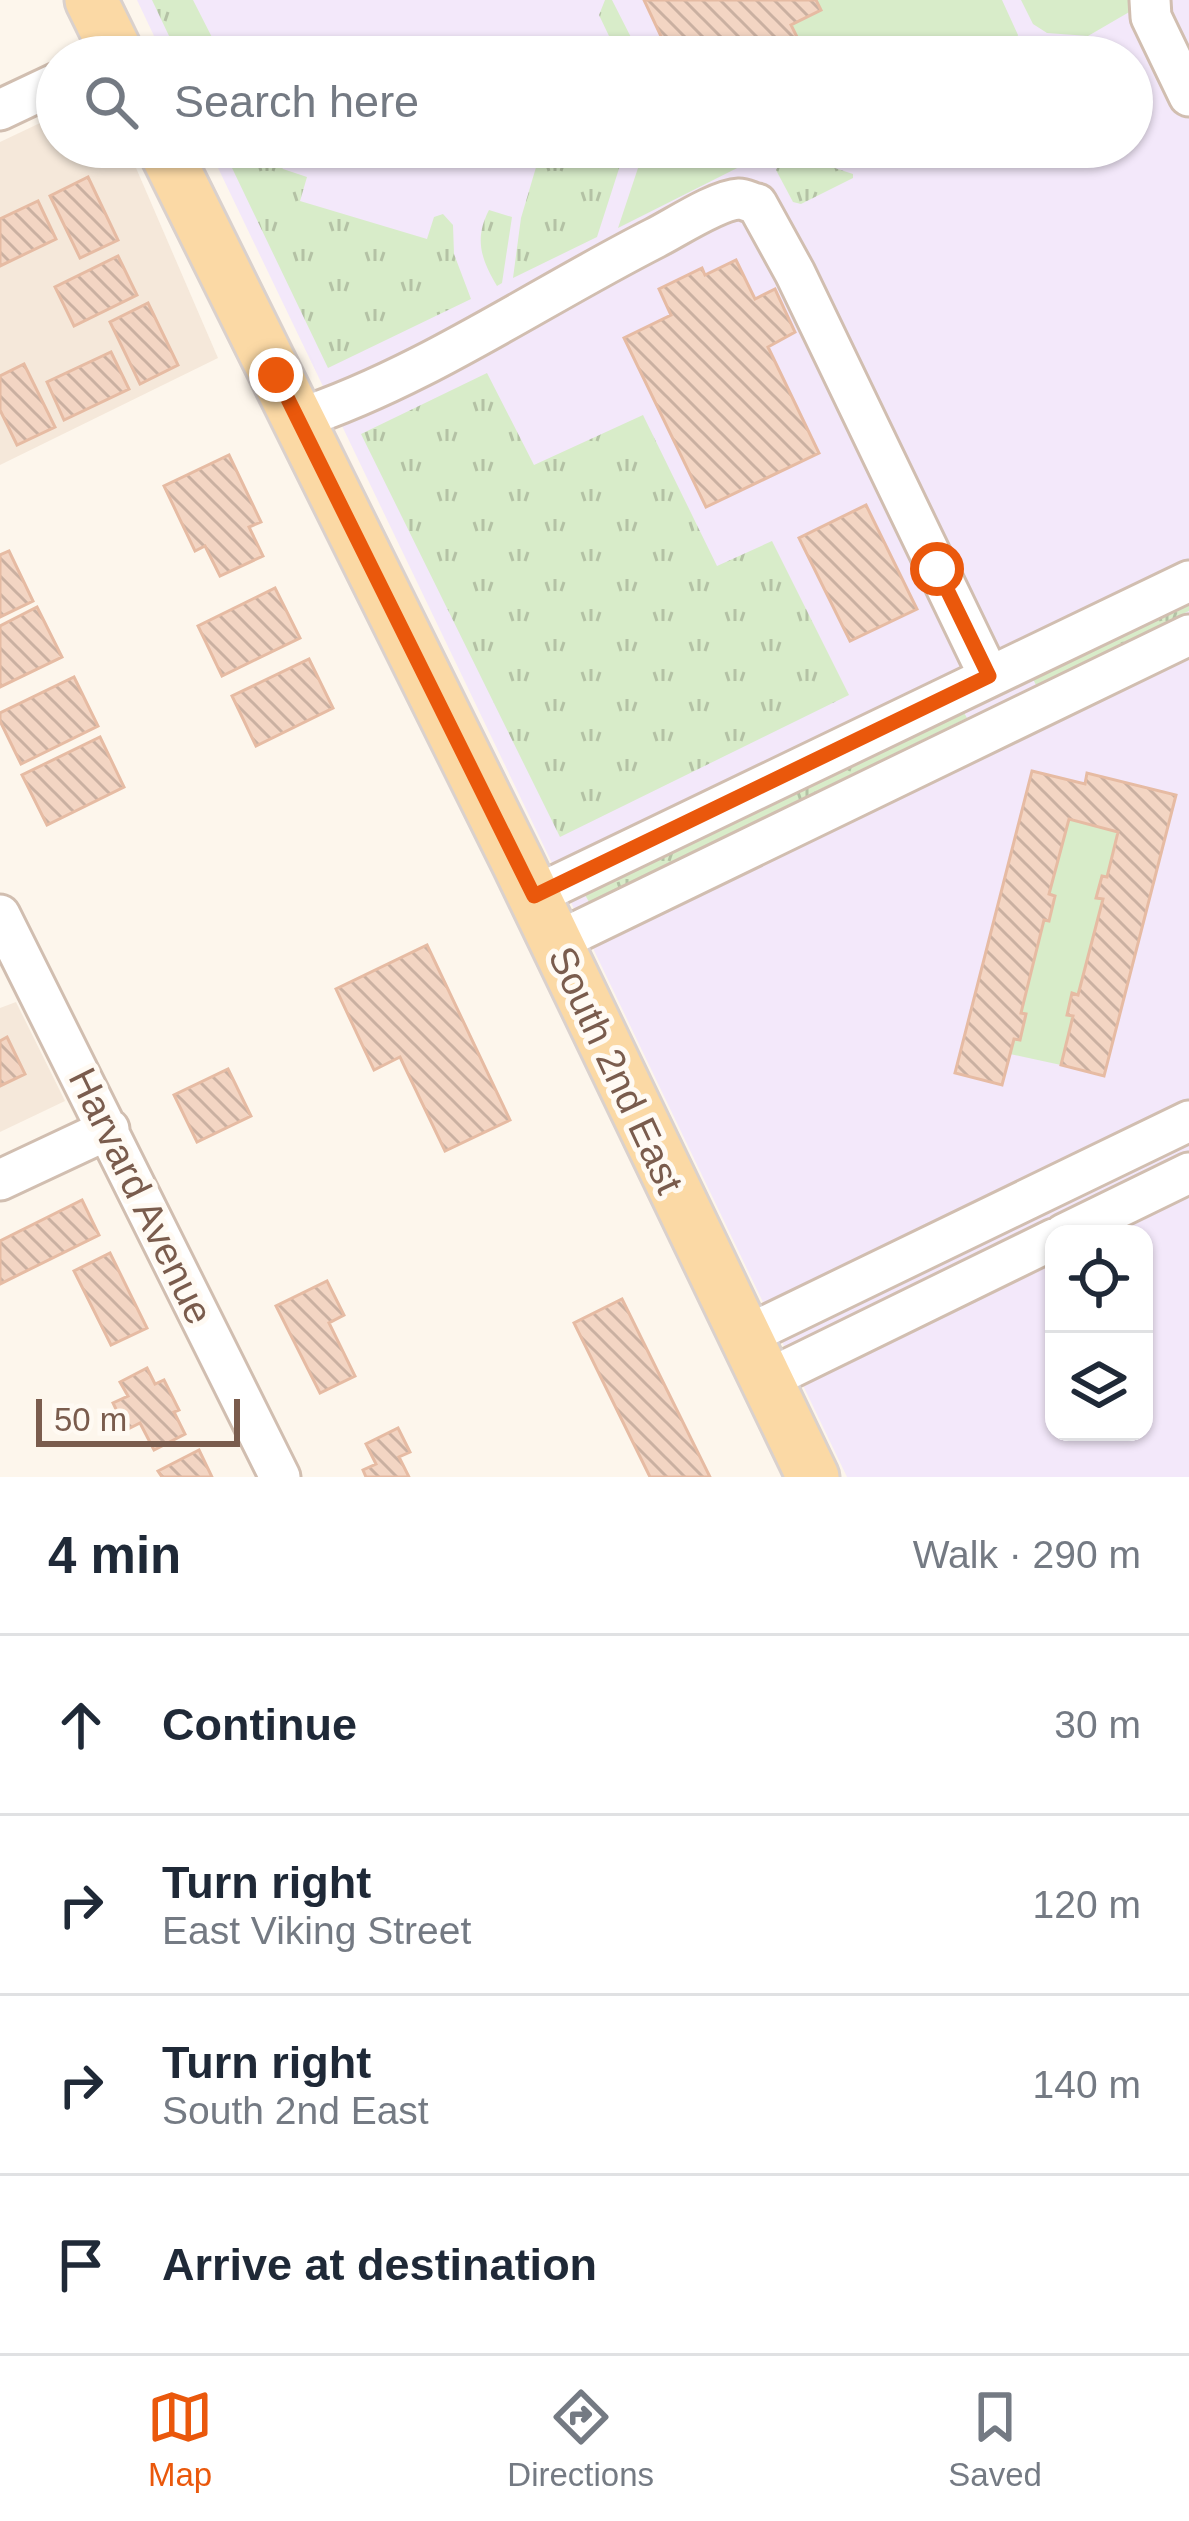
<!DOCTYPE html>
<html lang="en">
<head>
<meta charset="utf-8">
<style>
	body { margin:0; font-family:Arial,sans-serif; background:#f2f2f3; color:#1f2937 }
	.controls { position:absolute; right:36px; bottom:36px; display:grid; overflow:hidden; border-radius:24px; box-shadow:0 3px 9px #0004 }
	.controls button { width:108px; height:108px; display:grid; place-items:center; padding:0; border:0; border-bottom:3px solid #e0e1e3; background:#fff; color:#1f2937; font:60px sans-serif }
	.scale { position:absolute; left:36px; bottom:30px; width:204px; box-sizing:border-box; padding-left:12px; border:6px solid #7a5c4d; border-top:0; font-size:33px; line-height:42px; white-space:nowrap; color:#7a5c4d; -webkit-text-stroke:9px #fffaf3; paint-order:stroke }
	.stop { position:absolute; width:36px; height:36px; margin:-27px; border:9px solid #ea580c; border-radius:50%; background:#fff }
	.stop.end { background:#ea580c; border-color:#fff; box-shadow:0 3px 12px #0008 }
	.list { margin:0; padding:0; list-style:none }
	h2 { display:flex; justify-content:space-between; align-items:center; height:156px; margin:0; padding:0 48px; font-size:51px }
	h2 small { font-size:39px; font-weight:400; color:#747a83 }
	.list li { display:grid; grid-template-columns:78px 1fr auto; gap:36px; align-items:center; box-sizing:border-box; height:180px; padding:0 48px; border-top:3px solid #e0e1e3 }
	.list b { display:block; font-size:45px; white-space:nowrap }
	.list p { margin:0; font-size:39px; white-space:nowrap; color:#747a83 }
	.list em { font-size:39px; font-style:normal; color:#747a83 }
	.icon { flex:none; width:66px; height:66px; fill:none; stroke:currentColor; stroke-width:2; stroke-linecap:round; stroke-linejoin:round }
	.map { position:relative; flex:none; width:1189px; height:1477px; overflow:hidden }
	.search { position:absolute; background:#fff; box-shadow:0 3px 9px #0004; left:36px; right:36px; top:36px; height:132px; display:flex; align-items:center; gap:30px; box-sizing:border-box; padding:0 42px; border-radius:66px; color:#747a83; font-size:45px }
	.sheet { height:876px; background:#fff }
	nav { display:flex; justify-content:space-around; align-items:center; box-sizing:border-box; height:168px; border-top:3px solid #e0e1e3; background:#fff; font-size:33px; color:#747a83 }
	nav a { display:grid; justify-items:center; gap:6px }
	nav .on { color:#ea580c }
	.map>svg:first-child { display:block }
	.residential { fill:#f5e8da }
	.education { fill:#f3e8fa; fill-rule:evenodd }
	.grass { fill:url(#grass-tufts) }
	.green { fill:#d8ecc9 }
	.building { fill:url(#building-back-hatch); stroke:#e6bba3; stroke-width:3 }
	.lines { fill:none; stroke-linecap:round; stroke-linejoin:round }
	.minor-casing { stroke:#d1beb0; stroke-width:45 }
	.major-casing { stroke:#dad1cd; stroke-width:57 }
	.minor { stroke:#fff; stroke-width:39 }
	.major { stroke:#fbd9a5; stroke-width:51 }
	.route { stroke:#ea580c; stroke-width:15 }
	.labels { text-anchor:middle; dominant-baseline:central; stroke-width:10; stroke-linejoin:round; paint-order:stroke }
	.street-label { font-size:39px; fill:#7a5c4d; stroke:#fffaf3 }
</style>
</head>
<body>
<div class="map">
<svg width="1189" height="1477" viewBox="0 0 1189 1477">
	<defs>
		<pattern id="grass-tufts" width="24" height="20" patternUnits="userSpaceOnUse" patternTransform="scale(3)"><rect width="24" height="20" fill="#d8ecc9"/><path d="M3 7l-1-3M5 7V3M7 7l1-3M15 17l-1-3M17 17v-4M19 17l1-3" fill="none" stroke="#b4c2a5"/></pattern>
		<pattern id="building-back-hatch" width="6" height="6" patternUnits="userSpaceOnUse" patternTransform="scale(3)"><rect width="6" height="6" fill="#f3d5c3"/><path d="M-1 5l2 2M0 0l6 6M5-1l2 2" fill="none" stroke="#cab0a1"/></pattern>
	</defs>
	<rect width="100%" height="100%" fill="#fdf6ec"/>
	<path class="residential" d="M57 115V147H127L218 358 0 465V142Z
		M16 1002 65 1101 0 1132V1008Z"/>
	<path class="education" d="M137 0H1189V1477H847L208 147H1132V57H164ZM1054 1234H1144V1432H1054Z"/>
	<path class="grass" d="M152 0H193L222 57H179Z
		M605 0H612L641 57H619L599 15Z
		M222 147H267L283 169 307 177 300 201 427 239 434 217 443 214 453 225 454 254 471 299 328 368Z
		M542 147H626L597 237 513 278 521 218Z
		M795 155 853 174V178L801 204 793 202 776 170 779 164Z
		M489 210 512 217 502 283 497 286C481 259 474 239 489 210Z
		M487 373 534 465 643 415 717 566 772 541 849 695 560 837 361 434Z
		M1189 599V611L1036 685 1031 675Z
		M962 709 967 718 589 902 584 893Z"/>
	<path class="green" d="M816 0H1002L1018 35 1009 57H772L799 44 791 25 821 10Z
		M1021 0H1131V11L1088 36 1047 33 1033 24Z
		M645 147H768L769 152 618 228Z
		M1069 819 1118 832 1107 877 1102 876 1096 897 1103 899 1078 995 1072 994 1067 1014 1073 1016 1061 1065 1010 1054 1014 1039 1020 1040 1026 1015 1021 1013 1044 921H1049L1055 897 1049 894Z"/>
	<path class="building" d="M644 0H816L821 10 791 25 800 43 772 57H746L742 50 727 57H708L705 52 691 57 683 41 667 49Z
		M88 177 118 240 80 258 50 196Z
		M38 201 56 239 0 266V219Z
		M118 256 137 295 74 326 55 287Z
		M736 260 755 299 775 289 795 332 768 347 819 453 706 507 624 338 671 315 659 289 702 268 705 275Z
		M148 303 178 365 140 384 110 322Z
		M111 352 129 389 64 420 47 382Z
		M24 364 55 427 17 445 0 410V376Z
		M229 455 261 522 249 527 263 556 220 576 205 546 195 551 164 486Z
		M866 505 917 609 850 641 799 538Z
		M9 551 33 601 0 617V555Z
		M275 588 300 638 222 676 198 626Z
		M37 607 62 657 0 687V626Z
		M309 659 333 708 256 746 232 696Z
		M74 677 98 726 21 764 0 721V713Z
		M100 737 124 787 47 825 22 775Z
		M1032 771 1085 784 1087 773 1176 795 1104 1076 1061 1065 1073 1016 1067 1015 1072 993 1078 995 1103 899 1096 898 1102 876 1107 877 1118 832 1069 819 1049 894 1055 896 1049 921 1044 920 1021 1013 1026 1014 1020 1040 1014 1039 1002 1085 955 1073Z
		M427 945 510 1120 445 1151 400 1057 374 1070 336 989Z
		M7 1037 25 1074 0 1086V1041Z
		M228 1069 251 1116 197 1142 174 1095Z
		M82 1200 99 1235 0 1284V1241Z
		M110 1253 147 1328 111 1345 74 1271Z
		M327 1281 344 1315 329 1323 355 1376 320 1393 276 1306Z
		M622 1299 710 1477H650L574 1323Z
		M147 1368 155 1384 164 1380 179 1410 174 1412 185 1434 154 1450 140 1423 126 1430 113 1403 128 1396 120 1382Z
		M398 1428 410 1452 399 1457 409 1477H366L363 1470 376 1464 366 1444Z
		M199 1450 212 1477H162L158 1471Z"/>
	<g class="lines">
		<defs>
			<path id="minor" d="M1150 0 1151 17 1189 96
				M0 110 57 83
				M298 419C424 377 537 298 655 238 675 228 717 200 739 199 745 199 751 203 757 204L795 273 989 676
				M534 896 1189 581
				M0 915 280 1477
				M556 942 1189 635
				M0 1180 109 1129
				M1064 1234 1189 1173
				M743 1337 1189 1121
				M766 1380 1054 1239"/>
			<path id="major" d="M91 0 119 57
				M163 147 518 863 813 1477"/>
		</defs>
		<use href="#minor" class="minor-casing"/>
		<use href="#major" class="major-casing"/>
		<use href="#minor" class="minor"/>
		<use href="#major" class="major"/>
	</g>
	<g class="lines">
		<path class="route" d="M276 375 534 896 989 676 937 569"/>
	</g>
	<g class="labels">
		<g class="street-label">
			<text transform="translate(616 1070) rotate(65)">South 2nd East</text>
			<text transform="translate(141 1196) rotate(64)">Harvard Avenue</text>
		</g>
	</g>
</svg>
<div class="controls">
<button><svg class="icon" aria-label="locate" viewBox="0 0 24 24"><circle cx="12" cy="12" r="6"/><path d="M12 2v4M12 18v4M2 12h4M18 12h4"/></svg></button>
<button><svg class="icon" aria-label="layers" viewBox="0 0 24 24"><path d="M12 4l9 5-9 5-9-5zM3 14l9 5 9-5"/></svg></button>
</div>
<div class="scale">50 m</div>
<div class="stop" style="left:937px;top:569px"></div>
<div class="stop end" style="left:276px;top:375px"></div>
<div class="search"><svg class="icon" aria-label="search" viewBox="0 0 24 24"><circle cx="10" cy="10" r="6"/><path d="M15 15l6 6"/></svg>Search here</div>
</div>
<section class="sheet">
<h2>4 min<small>Walk · 290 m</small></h2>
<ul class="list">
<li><svg class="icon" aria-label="ahead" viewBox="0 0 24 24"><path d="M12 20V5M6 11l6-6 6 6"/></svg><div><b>Continue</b></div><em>30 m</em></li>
<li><svg class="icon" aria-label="right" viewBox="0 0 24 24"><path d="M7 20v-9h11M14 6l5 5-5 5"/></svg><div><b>Turn right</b><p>East Viking Street</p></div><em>120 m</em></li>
<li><svg class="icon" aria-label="right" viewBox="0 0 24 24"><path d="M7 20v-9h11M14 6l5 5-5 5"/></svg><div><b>Turn right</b><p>South 2nd East</p></div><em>140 m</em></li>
<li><svg class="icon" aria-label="arrive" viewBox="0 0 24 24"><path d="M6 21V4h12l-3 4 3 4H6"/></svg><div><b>Arrive at destination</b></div></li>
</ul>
</section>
<nav>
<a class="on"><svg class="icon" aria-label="map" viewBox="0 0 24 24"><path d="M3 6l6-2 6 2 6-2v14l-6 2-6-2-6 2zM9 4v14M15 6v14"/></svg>Map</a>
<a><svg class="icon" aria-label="directions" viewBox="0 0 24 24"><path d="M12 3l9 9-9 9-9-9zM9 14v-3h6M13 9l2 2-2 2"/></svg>Directions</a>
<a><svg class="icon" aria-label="saved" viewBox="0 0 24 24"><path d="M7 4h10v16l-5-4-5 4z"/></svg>Saved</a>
</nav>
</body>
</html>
